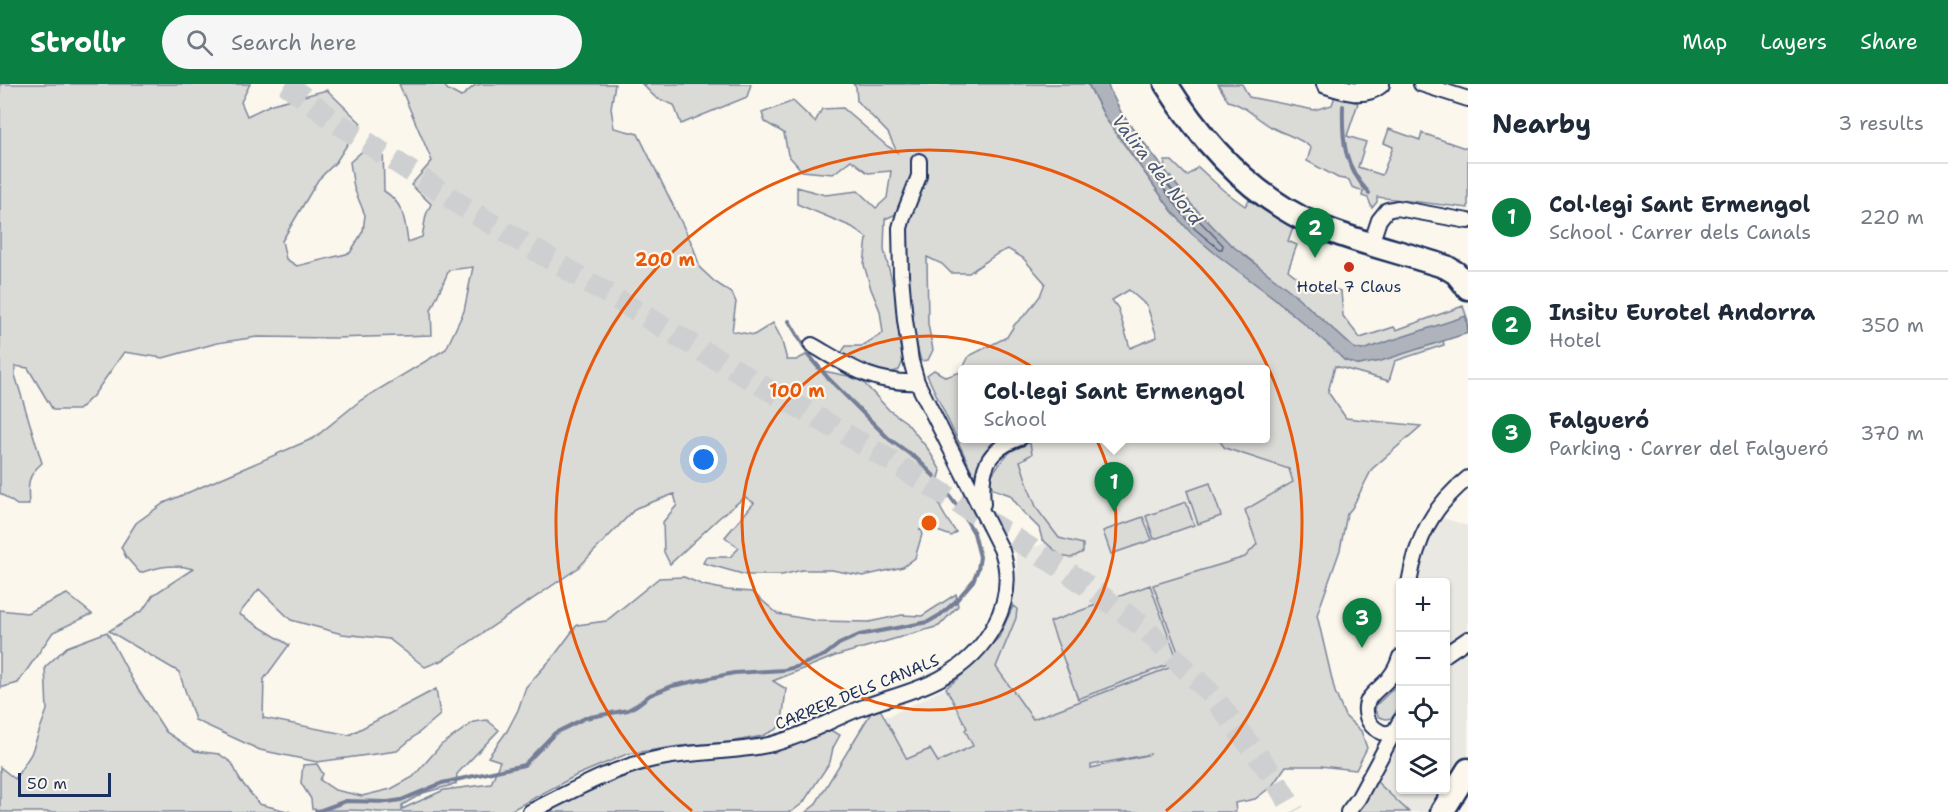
<!DOCTYPE html>
<html lang="en">
<head>
<meta charset="utf-8">
<style>
	body { margin:0; font-family:"Shantell Sans",sans-serif; background:#f6f6f7; color:#1f2937 }
	.controls { position:absolute; right:18px; bottom:18px; display:grid; overflow:hidden; border-radius:6px; box-shadow:0 2px 4px #0004 }
	.controls button { width:54px; height:54px; display:grid; place-items:center; padding:0; border:0; border-bottom:2px solid #e0e1e3; background:#fff; color:#1f2937; font:30px sans-serif }
	.scale { position:absolute; left:18px; bottom:15px; width:93px; box-sizing:border-box; padding-left:6px; border:3px solid #1b2f5e; border-top:0; font-size:16px; line-height:21px; white-space:nowrap; color:#1b2f5e; -webkit-text-stroke:4px #fbf7ec; paint-order:stroke }
	.you { position:absolute; left:704px; top:376px; width:21px; height:21px; margin:-15px; border:4px solid #fff; border-radius:50%; background:#1a73e8; box-shadow:0 0 0 9px #1a73e833 }
	.badge { display:grid; place-items:center; width:39px; height:39px; border-radius:50%; background:#0b8043; color:#fff; font-size:20px; font-weight:700 }
	.pin { position:absolute; translate:-50% -50px; filter:drop-shadow(0 2px 3px #0008) }
	.pin::after { content:''; position:absolute; top:32px; width:21px; height:18px; background:inherit; clip-path:polygon(0 0,100% 0,50% 100%) }
	.popup { position:absolute; left:958px; top:281px; width:312px; height:78px; box-sizing:border-box; display:grid; place-content:center; border-radius:6px; background:#fff; filter:drop-shadow(0 2px 4px #0005); font-size:20px; white-space:nowrap; color:#747a83 }
	.popup b { font-size:22px; color:#1f2937 }
	.popup::after { content:''; position:absolute; left:50%; top:100%; margin-left:-12px; border:12px solid transparent; border-top-color:#fff }
	.list { margin:0; padding:0; list-style:none }
	h2 { display:flex; justify-content:space-between; align-items:center; height:78px; margin:0; padding:0 24px; font-size:26px }
	h2 small { font-size:20px; font-weight:400; color:#747a83 }
	.list li { display:grid; grid-template-columns:39px 1fr auto; gap:18px; align-items:center; box-sizing:border-box; height:108px; padding:0 24px; border-top:2px solid #e0e1e3 }
	.list b { display:block; font-size:22px; white-space:nowrap }
	.list p { margin:0; font-size:20px; white-space:nowrap; color:#747a83 }
	.list em { font-size:20px; font-style:normal; color:#747a83 }
	.icon { flex:none; width:33px; height:33px; fill:none; stroke:currentColor; stroke-width:2; stroke-linecap:round; stroke-linejoin:round }
	.map { position:relative; flex:none; width:1468px; height:728px; overflow:hidden }
	header { display:flex; align-items:center; gap:36px; box-sizing:border-box; height:84px; padding:0 30px; background:#0b8043; color:#fff }
	header strong { font-size:28px }
	nav { display:flex; gap:33px; margin-inline-start:auto; font-size:21px }
	.search { width:420px; height:54px; background:#f6f6f7; display:flex; align-items:center; gap:15px; box-sizing:border-box; padding:0 21px; border-radius:33px; color:#747a83; font-size:22px }
	main { display:flex }
	aside { flex:1; background:#fff }
	.map>svg:first-child { display:block }
	.built { fill:#eae8e2 }
	.green { fill:#dadad7; stroke:#7a849a; stroke-width:1.5; fill-rule:evenodd }
	.water { fill:#afb3bb; stroke:#747e96; stroke-width:1.5 }
	.lines { fill:none; stroke-linecap:round; stroke-linejoin:round }
	.shore { stroke:#566483; stroke-width:1.5 }
	.stream { stroke:#747e96; stroke-width:4 }
	.primary-tunnel { stroke:#cecfd0; stroke-width:22; stroke-dasharray:22 11; stroke-linecap:butt }
	.minor-casing { stroke:#1b2f5e; stroke-width:18 }
	.tertiary-casing { stroke:#1b2f5e; stroke-width:22 }
	.primary-casing { stroke:#1b2f5e; stroke-width:27 }
	.minor { stroke:#fbf7ec; stroke-width:14 }
	.tertiary { stroke:#fbf7ec; stroke-width:18 }
	.primary { stroke:#fbf7ec; stroke-width:22 }
	.ring { fill:none; stroke:#e8590c; stroke-width:3 }
	.poi-dot { fill:#c8321e; stroke:#fbf7ec; stroke-width:2 }
	.labels { text-anchor:middle; dominant-baseline:central; stroke-width:4.5; stroke-linejoin:round; paint-order:stroke }
	.poi-label { font-size:16px; fill:#1b2f5e; stroke:#fbf7ec }
	.street-label { font-size:16px; fill:#1b2f5e; stroke:#fbf7ec }
	.water-label { font-size:18px; font-style:italic; fill:#47577a; stroke:#fbf7ec }
	.centre { fill:#e8590c; stroke:#fbf7ec; stroke-width:3 }
	.ring-label { font-size:18px; text-anchor:middle; font-weight:bold; fill:#e8590c; stroke:#fbf7ec; stroke-width:4.5; stroke-linejoin:round; paint-order:stroke }
</style>
</head>
<body>
<header>
<strong>Strollr</strong>
<div class="search"><svg class="icon" aria-label="search" viewBox="0 0 24 24"><circle cx="10" cy="10" r="6"/><path d="M15 15l6 6"/></svg>Search here</div>
<nav><a>Map</a><a>Layers</a><a>Share</a></nav>
</header>
<main>
<div class="map">
<svg width="1468" height="728" viewBox="0 0 1468 728">
	<rect width="100%" height="100%" fill="#fbf7ec"/>
	<filter id="ink" filterUnits="userSpaceOnUse"><feTurbulence type="fractalNoise" baseFrequency=".0167" numOctaves="2"/><feDisplacementMap in="SourceGraphic" scale="12" xChannelSelector="R" yChannelSelector="G"/><feConvolveMatrix kernelMatrix="1 2 1 2 8 2 1 2 1" color-interpolation-filters="sRGB"/></filter>
	<g filter="url(#ink)">
		<path class="built" d="M1039 354 1218 355 1220 360 1289 386 1293 399 1245 426 1257 460 1245 473 1153 501 1182 579 1033 635 937 679 930 665 907 676 884 632H889L946 604 970 584 999 553 1014 518 1017 486 1016 469 1043 460 1047 454 1015 363Z
			M1437 432 1468 442V547L1446 560V499H1415L1421 469Z
			M1468 561V681L1440 728H1406L1373 696 1400 649V706H1446V577Z"/>
		<path class="green" d="M0 0H250L241 18 247 32 272 20 327 6 361 39 336 78 318 96 282 157 286 175 297 182 350 169 363 147 365 131 354 104 350 78 376 55 383 59 384 107C404 119 405 137 408 158L422 153 426 131 431 120 411 101 432 77 399 0H443L448 6 461 13 474 2 481 0H615L611 24 614 44 638 50 693 162 700 184 715 198 732 209 736 218 732 247 754 251 773 239 781 254 787 276H796L806 271 819 286 848 292 863 298 889 326 906 338 928 365 941 387C932 415 940 427 956 448L951 452 932 445 919 446 923 447 915 474 903 483 863 492 832 486H802L782 491H746L703 479 706 473H730L739 464 725 453 754 419 745 413 719 434 670 480 664 468 663 438 677 421 674 410 636 424 578 484 443 576 425 583 389 555 342 550 291 536 259 505 239 530 289 561 264 595 263 634 349 651 436 605 440 631 397 667 317 678 260 666 195 636 179 588 109 547 143 526 153 511 193 485C174 479 158 483 140 489L126 473 121 463 136 439 164 419 314 354 361 316 446 265 464 227 473 183 449 186 431 226 432 251 335 254 257 253 217 259 163 274 124 268 93 312 78 326H53L28 284 15 282V291L42 379C26 393 28 401 29 421H17L0 409Z
			M642 0H751L747 13 681 40 674 21 656 14Z
			M853 0H1088L1106 35 1164 115 1172 96 1164 85 1165 77H1172L1187 92 1198 83 1223 106 1245 122 1249 116 1293 143 1288 157 1297 161 1288 186 1302 197 1341 207 1343 232 1360 254 1394 243 1396 246 1463 222 1468 237V249L1443 256 1444 261 1395 277 1389 297 1335 282 1328 308 1346 334 1421 342 1372 385 1352 424 1347 430 1340 466 1317 531 1335 608 1345 632 1361 647 1367 664 1356 686 1320 682H1286L1272 702 1255 715 1235 719 1236 728H806L815 721 872 627 880 625 907 675 930 665 938 678 973 662 965 646 967 644 946 604 962 591 999 553 1013 522 1017 525 1016 534 996 583 1033 635 1182 579 1153 501 1245 473 1257 460 1245 426 1293 398 1289 385 1225 364 1218 355 1266 354V286H962V354L1001 355C983 367 981 374 975 394L927 291 934 286 946 293 961 288 969 272 1007 253 1015 240 1028 228 1040 212 1045 199 1023 174 1008 165 997 170 969 189H951L942 180 927 173 928 240 933 266 928 276 921 277C908 231 905 173 905 126L885 135 884 166 896 212 900 262 904 275 899 286 885 290 876 288 841 269 846 262H862L883 249 880 227 871 205 864 181 867 154 852 143 797 120V103L825 111 858 107 876 124 887 114 891 87 868 89 851 76 833 90 802 87 788 71 784 49 765 38 762 29 793 17 815 38 822 25 843 24 887 62 897 68 888 49 857 17 856 3ZM1129 206 1147 222 1157 253 1130 264 1118 224 1112 216ZM1151 670 1091 684V681Z
			M1218 0H1242L1249 13 1314 26 1332 21 1335 12 1358 19 1347 52 1366 58 1358 83 1382 91 1393 63 1384 59 1389 45 1420 56 1422 49 1468 65V124L1377 113V118L1372 124 1368 114 1362 112 1363 107 1352 103 1349 96 1338 94 1307 77 1311 64C1301 54 1286 51 1273 44 1256 35 1247 22 1228 17Z
			M1030 359 1032 370 1020 377 1029 405 1037 425 1059 454 1083 460V468L1071 474 1061 472 1042 455 1039 444 1022 427 1010 411 993 405 989 395C1000 378 1009 363 1030 359Z
			M1210 399 1221 432 1198 440 1187 407Z
			M1186 418 1194 441 1154 455 1146 432Z
			M1143 433 1152 456 1111 470 1103 447Z
			M684 493 703 501 727 506 752 508 778 530 818 537 869 538 902 531 922 532 956 510 958 522 939 542 835 572 773 597 786 605 782 638 777 645 762 652 730 658 680 662 627 670 577 691 508 728H377C355 724 336 728 312 725L311 715 301 699 303 681 317 680 323 690 320 696 335 706 362 712 391 705 413 693 441 661 474 638 487 636 499 646 457 690 456 700 423 709 402 721V725L444 706 491 700 500 677 488 673 507 647 518 626 526 603 554 572 577 541 606 537 659 494Z
			M1150 501 1178 577 1078 615 1050 538Z
			M67 510 92 530 53 548 18 599 0 604V526L27 529Z
			M107 548 133 597 166 648 195 667 219 670 232 679 240 696 259 720 291 728H0V683L15 695 31 670 47 626 45 583 67 563Z
			M1400 595C1401 610 1401 622 1392 634L1386 635 1379 633 1375 626 1376 621 1396 602Z
			M828 645 840 651 833 664 830 678 803 719 791 728H547C589 707 630 687 676 678 713 670 753 672 790 662 802 659 816 650 828 645Z
			M1376 697 1409 728H1357Z"/>
		<path class="water" d="M1088 0H1107L1122 30 1191 120 1230 160 1293 209 1354 264 1362 266 1466 232 1468 249 1381 277 1359 281 1344 276 1331 263 1274 214 1217 171 1191 149 1172 127 1106 35Z"/>
		<g class="lines">
			<path class="shore" d="M1163 95 1187 124 1223 161 1222 165H1219L1195 145 1160 100V96Z"/>
			<path class="stream" d="M1343 22C1342 58 1344 82 1369 109
				M316 728 346 717 388 718 401 716 442 699 524 681 555 649 585 634 628 626 637 621 650 611 672 602 734 589 784 586 796 583 825 571 839 560 859 551 928 538 940 531 955 518 973 497 978 485 980 473 974 449 963 430 938 396 917 375 889 355 828 294 809 271 789 237"/>
			<path class="primary-tunnel" d="M286 0 336 38 464 123 711 272 883 372 1065 486 1141 541 1211 610 1273 692 1294 728"/>
			<defs>
				<path id="minor" d="M1421 0 1468 15
					M1371 160 1379 136 1387 126 1397 124 1468 137
					M812 261C849 282 872 300 917 298
					M983 420C980 387 985 366 1020 354
					M1409 499C1417 454 1432 423 1468 394
					M1446 570 1468 555
					M1396 646C1390 649 1385 651 1379 647 1373 644 1369 639 1367 633 1361 613 1379 607 1389 594 1394 588 1398 580 1400 573
					M530 728C570 708 611 684 655 675 692 667 730 669 768 661 799 654 826 638 856 626 884 614 914 609 941 594 986 570 1019 518 1002 467L917 298 911 277 905 236 901 191 900 144 904 130 919 92V77
					M1348 728 1358 715 1400 637"/>
				<path id="tertiary" d="M1326 0C1344 6 1364 13 1380 0"/>
				<path id="primary" d="M1166 0C1203 59 1253 114 1318 142 1359 159 1404 169 1446 183L1456 189 1468 204
					M1442 728 1468 686"/>
			</defs>
			<use href="#minor" class="minor-casing"/>
			<use href="#tertiary" class="tertiary-casing"/>
			<use href="#primary" class="primary-casing"/>
			<use href="#minor" class="minor"/>
			<use href="#tertiary" class="tertiary"/>
			<use href="#primary" class="primary"/>
		</g>
	</g>
	<g class="ring">
		<circle cx="929" cy="439" r="187"/>
		<path d="M692 727A373 373 0 1 1 1166 727"/>
	</g>
	<circle class="poi-dot" cx="1349" cy="183" r="6"/>
	<g class="labels">
		<g class="poi-label">
			<text x="1349" y="202">Hotel 7 Claus</text>
		</g>
		<g class="street-label">
			<text transform="translate(857 608) rotate(-22)">CARRER DELS CANALS</text>
		</g>
		<g class="water-label">
			<text transform="translate(1157 86) rotate(52)">Valira del Nord</text>
		</g>
	</g>
	<circle cx="929" cy="439" r="9" class="centre"/>
	<g class="ring-label">
		<text x="665" y="182">200 m</text>
		<text x="797" y="313">100 m</text>
	</g>
</svg>
<div class="controls">
<button>+</button>
<button>−</button>
<button><svg class="icon" aria-label="locate" viewBox="0 0 24 24"><circle cx="12" cy="12" r="6"/><path d="M12 2v4M12 18v4M2 12h4M18 12h4"/></svg></button>
<button><svg class="icon" aria-label="layers" viewBox="0 0 24 24"><path d="M12 4l9 5-9 5-9-5zM3 14l9 5 9-5"/></svg></button>
</div>
<div class="scale">50 m</div>
<div class="you"></div>
<div class="pin badge" style="left:1114px;top:428px">1</div>
<div class="popup"><b>Col·legi Sant Ermengol</b>School</div>
<div class="pin badge" style="left:1315px;top:174px">2</div>
<div class="pin badge" style="left:1362px;top:564px">3</div>
</div>
<aside>
<h2>Nearby<small>3 results</small></h2>
<ul class="list">
<li><span class="badge">1</span><div><b>Col·legi Sant Ermengol</b><p>School · Carrer dels Canals</p></div><em>220 m</em></li>
<li><span class="badge">2</span><div><b>Insitu Eurotel Andorra</b><p>Hotel</p></div><em>350 m</em></li>
<li><span class="badge">3</span><div><b>Falgueró</b><p>Parking · Carrer del Falgueró</p></div><em>370 m</em></li>
</ul>
</aside>
</main>
</body>
</html>
